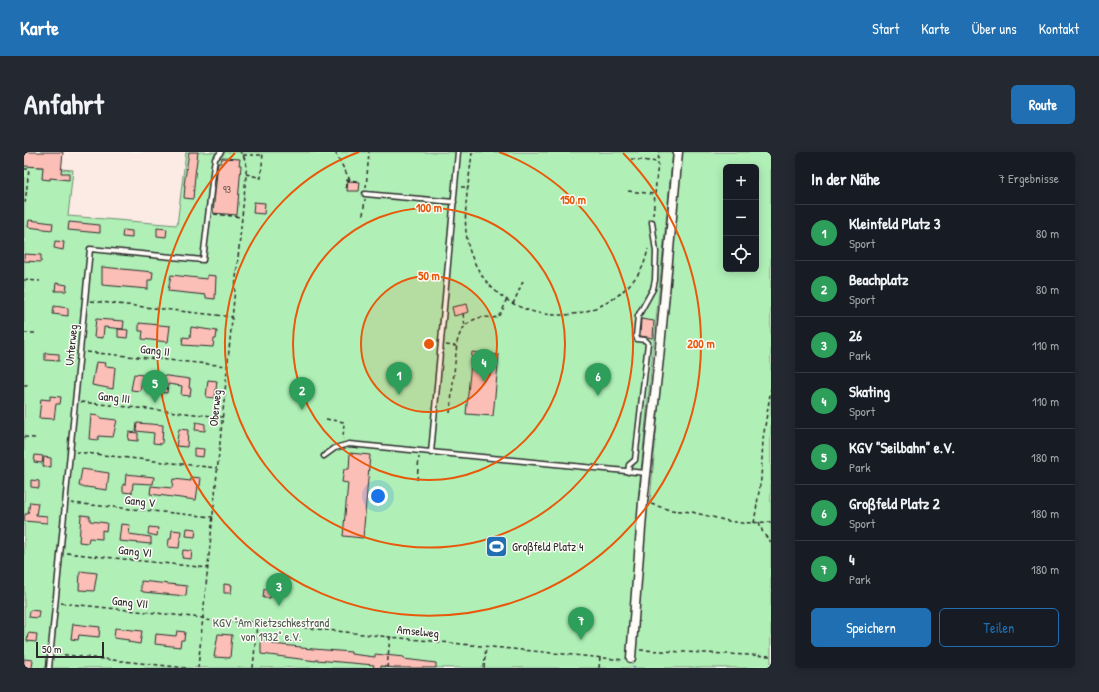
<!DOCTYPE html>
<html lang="de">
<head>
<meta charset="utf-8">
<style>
	body { margin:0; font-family:"Patrick Hand",sans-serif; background:#242831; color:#f1f3f6 }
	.controls { position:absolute; right:12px; top:12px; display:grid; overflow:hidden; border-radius:6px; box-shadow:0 2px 10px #0003 }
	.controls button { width:36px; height:36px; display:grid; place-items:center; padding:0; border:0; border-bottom:1px solid #363941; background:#171b24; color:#f1f3f6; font:20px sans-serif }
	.scale { position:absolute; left:12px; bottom:10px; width:68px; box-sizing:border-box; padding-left:4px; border:2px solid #2b2b2b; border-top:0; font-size:11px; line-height:14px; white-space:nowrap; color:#2b2b2b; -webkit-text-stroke:3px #fdfcf7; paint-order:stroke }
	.you { position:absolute; left:354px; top:344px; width:14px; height:14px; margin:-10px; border:3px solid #fff; border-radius:50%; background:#1a73e8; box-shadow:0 0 0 6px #1a73e833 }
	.badge { display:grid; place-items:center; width:26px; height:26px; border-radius:50%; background:#1f6fb2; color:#fff; font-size:13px; font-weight:700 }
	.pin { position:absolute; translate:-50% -33px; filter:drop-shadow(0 1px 2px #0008) }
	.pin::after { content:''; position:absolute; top:21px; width:14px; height:12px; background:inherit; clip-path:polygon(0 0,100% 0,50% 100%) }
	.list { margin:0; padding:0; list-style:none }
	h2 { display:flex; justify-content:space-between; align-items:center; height:52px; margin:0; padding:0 16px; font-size:17px }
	h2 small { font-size:13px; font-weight:400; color:#9ea1a6 }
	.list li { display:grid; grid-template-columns:26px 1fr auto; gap:12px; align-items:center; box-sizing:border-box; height:56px; padding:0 16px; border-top:1px solid #363941 }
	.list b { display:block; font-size:15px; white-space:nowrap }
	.list p { margin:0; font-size:13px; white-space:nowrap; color:#9ea1a6 }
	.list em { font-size:13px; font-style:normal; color:#9ea1a6 }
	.actions { display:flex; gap:8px; padding:12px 16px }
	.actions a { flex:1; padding:9px 0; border:1px solid #1f6fb2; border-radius:6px; text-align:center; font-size:14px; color:#1f6fb2 }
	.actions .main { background:#1f6fb2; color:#fff }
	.icon { flex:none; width:22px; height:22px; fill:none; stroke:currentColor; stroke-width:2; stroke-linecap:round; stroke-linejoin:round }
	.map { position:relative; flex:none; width:747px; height:516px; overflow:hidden; border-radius:6px }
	header { display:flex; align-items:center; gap:24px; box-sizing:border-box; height:56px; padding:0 20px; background:#1f6fb2; color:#fff }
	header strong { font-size:19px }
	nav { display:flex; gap:22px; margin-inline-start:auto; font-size:14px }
	.intro { display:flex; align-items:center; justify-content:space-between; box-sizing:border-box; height:96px; padding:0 24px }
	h1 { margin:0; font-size:28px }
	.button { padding:10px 18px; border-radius:6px; background:#1f6fb2; color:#fff; font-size:14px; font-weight:700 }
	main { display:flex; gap:24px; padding:0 24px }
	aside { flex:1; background:#171b24; border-radius:6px; box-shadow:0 2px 10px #0003 }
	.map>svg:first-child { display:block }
	.built { fill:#fceae4 }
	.green { fill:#b0f0b7; stroke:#6e8e71; fill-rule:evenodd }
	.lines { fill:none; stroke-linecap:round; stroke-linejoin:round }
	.stream { stroke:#7190aa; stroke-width:2.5 }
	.building { fill:#fbbfb7; stroke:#2b2b2b }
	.lane-casing { stroke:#2b2b2b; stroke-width:7 }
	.street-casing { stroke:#2b2b2b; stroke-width:11 }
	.path { stroke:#2b2b2b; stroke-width:1.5; stroke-dasharray:4 3; stroke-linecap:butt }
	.lane { stroke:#fdfcf7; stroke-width:4 }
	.street { stroke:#fdfcf7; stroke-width:8 }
	.ring { fill:none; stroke:#e8590c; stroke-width:2 }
	.labels { text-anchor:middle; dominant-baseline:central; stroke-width:3; stroke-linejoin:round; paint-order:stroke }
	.number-label { font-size:10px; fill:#5f504e }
	.street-label { font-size:12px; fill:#2b2b2b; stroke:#fdfcf7 }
	.poi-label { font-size:12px; fill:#2b2b2b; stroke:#fdfcf7; text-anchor:start }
	.park-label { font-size:12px; fill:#4c5c4e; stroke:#fdfcf7 }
	.centre { fill:#e8590c; stroke:#fdfcf7; stroke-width:2 }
	.ring-label { font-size:12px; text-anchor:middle; font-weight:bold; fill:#e8590c; stroke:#fdfcf7; stroke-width:3; stroke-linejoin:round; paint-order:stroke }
</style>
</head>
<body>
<header>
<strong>Karte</strong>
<nav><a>Start</a><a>Karte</a><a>Über uns</a><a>Kontakt</a></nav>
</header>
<div class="intro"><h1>Anfahrt</h1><a class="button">Route</a></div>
<main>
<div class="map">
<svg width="747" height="516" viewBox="0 0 747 516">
	<rect width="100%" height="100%" fill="#fdfcf7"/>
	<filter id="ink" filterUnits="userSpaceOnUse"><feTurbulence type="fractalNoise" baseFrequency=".025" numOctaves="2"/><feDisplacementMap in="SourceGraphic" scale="8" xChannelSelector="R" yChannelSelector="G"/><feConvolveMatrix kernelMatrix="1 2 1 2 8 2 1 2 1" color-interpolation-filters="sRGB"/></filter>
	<g filter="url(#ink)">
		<path class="built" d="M0 0H162L153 73 44 64 0 14Z"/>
		<path class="green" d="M162 0H649L614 348 626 349 657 0H747V516H0V14L49 18 44 64 153 73ZM702 15H732V117H702Z"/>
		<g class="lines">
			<path class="stream" d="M610 516V515"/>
		</g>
		<path class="building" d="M0 0H39L37 21H45V28L26 26V28L18 27 19 15 0 14Z
			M165 0H174L171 23 169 47 160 46 161 33H160Z
			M198 6 216 7 215 13H217L213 63 189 61 194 11H197Z
			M324 29 336 30 335 39H323Z
			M230 50 241 51 240 62 229 61Z
			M5 68 29 71 28 78 4 75Z
			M45 70 76 73V81L44 78Z
			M133 76 143 77 142 85 133 84Z
			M99 78 108 79V86L98 85Z
			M31 89 40 90 39 98 30 96Z
			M0 102 17 103V110L0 109Z
			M78 115 129 120 128 128H124V137L78 133Z
			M147 123 183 127V123L192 124 191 147 182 146V143L144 139Z
			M32 131 43 133 42 139H31Z
			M443 152 445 160 430 164 428 155Z
			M30 154 44 156V164L29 162Z
			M72 167 100 169 99 177 80 175 79 186 70 185Z
			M617 167 630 169 629 186 616 184Z
			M115 171 146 174 144 190 118 187 119 179H115Z
			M167 175 193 179 192 187H190L189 195 158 193 159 185 166 186Z
			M94 177 104 178 103 186 94 185Z
			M448 200 475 203 469 264 442 262Z
			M21 201 35 202V209L21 208Z
			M72 210 82 211 81 214 91 215 89 237 68 233Z
			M110 222 119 223 116 239 107 238Z
			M136 223 166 227 165 236H167L166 244 157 243 158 234 144 232 143 241 134 240Z
			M184 228 193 229 191 246 182 245Z
			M26 244 37 245 36 252H32L30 267 15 266 17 247 26 248Z
			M67 263 76 264V266L93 268 89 285 74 284V288L65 287Z
			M172 270 181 272V279L171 278Z
			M113 271 139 273 138 292 129 291 130 281 112 279Z
			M155 277 164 278 163 295 152 294Z
			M105 280 114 281V289L104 288Z
			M170 296 180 297 179 305 170 304Z
			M326 301 346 303 339 386 319 384 324 331 318 330 320 317H325Z
			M11 303 19 304 18 311 10 310Z
			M20 305 27 306V315L19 314Z
			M58 317 85 321 83 338 55 334Z
			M102 322 130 325 129 332 109 331 108 341 99 340V332L101 333Z
			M167 325 177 326 176 334H174L172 348 126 342 127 334 148 336 149 327 167 329Z
			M7 328 15 329V336L7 335Z
			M6 350 14 351 12 363 23 364V371L0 369 1 362H4Z
			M57 363 66 364V369L83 371 82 379 78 378V387L65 386 64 391 55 390Z
			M97 372 106 373 105 382 127 385V392L95 389Z
			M125 375 134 376 133 384 124 382Z
			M163 376 172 377 171 385 162 384Z
			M148 378 157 379 155 396 144 395 145 387H147Z
			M159 398 168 399 167 407 158 406Z
			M56 419 73 421 70 439 55 438Z
			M117 429 163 434 162 444 119 440V439H117Z
			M200 432 208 433 207 441H200Z
			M240 437 247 438 246 446H239Z
			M6 458 15 459 14 466 5 465Z
			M49 472 76 475 75 485 55 483 54 488 47 487Z
			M91 476 118 479 116 492 104 490 105 488 90 486Z
			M153 479 161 480 160 488H157L156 495 131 492 132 482 152 484Z
			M4 481 13 482 12 490 3 489Z
			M194 482 208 483 206 506 190 505Z
			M237 488 249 489 248 492 277 495V496L327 500V502L351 505V502L380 505V507L412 511V516H371L357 514V516H349L350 513 292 508V509L237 502Z
			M0 507 9 508 8 516 0 515Z"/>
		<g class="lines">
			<defs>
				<path id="lane" d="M341 42 430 50
					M407 301 434 0
					M300 304 311 296 325 292 622 321
					M604 320 605 313 611 308 624 191 621 188 613 187 612 184 614 164 629 137 631 128 632 100 628 70
					M25 516 66 97 179 108 190 13 191 7 197 0"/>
				<path id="street" d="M607 506 619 350 635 206 654 0"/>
			</defs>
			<use href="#lane" class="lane-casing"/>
			<use href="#street" class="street-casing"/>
			<path class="path" d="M312 0V2L326 28
				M448 0C445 33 435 74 448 105 472 164 543 180 593 144 603 136 613 126 619 114 621 109 623 102 624 97
				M219 3H239
				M607 7 634 10
				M0 17H5L1 52H0
				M222 22 237 26 239 0
				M437 35H445
				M322 36 323 28 333 29
				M342 36 345 0
				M604 39 630 42
				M190 62 218 65
				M339 63 341 47
				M629 63 635 0
				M0 128 16 129
				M67 149 209 165
				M489 152 500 127
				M439 162 441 174
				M0 181H11
				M422 193 432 194
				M63 200 204 214
				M0 233H6
				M57 250 199 265
				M426 261 433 191C436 176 446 166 461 165 467 165 472 168 476 162 479 159 481 152 482 148
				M302 267 320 270 319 287
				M0 285 11 286
				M52 300 193 316
				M393 328 395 305
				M47 351 189 365
				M627 352 646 358 668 360 704 369 717 371 747 370
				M735 370 739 381 747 390
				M730 371 737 327 739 287 747 236
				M43 401 184 416
				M37 451 179 466 181 468 200 470 221 469 366 485 600 508
				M616 498 747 504
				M33 502 162 516
				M174 516 222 24C222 15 223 6 216 0
				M229 516 233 472
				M363 516 366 485
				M460 516 462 494
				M575 516 576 505"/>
			<use href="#lane" class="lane"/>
			<use href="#street" class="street"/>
		</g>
	</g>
	<circle cx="405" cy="192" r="68" fill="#e8590c" fill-opacity=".12"/>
	<g class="ring">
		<circle cx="405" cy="192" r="68"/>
		<circle cx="405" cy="192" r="136"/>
		<path d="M475 0A204 204 0 1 1 335 0"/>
		<path d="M599 1A272 272 0 1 1 211 1"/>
	</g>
	<defs>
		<symbol id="stadium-square" viewBox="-11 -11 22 22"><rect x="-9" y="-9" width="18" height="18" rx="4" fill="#1f6fb2" stroke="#fdfcf7"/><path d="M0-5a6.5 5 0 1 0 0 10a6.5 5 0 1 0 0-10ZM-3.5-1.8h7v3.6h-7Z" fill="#fff"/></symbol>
	</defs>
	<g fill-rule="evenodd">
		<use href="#stadium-square" x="460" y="382" width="25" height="25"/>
	</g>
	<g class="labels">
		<g class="number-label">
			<text x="203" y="37">93</text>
		</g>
		<g class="street-label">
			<text transform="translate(47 193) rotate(-84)">Unterweg</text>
			<text transform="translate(131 198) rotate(6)">Gang II</text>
			<text transform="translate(90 245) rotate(6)">Gang III</text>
			<text transform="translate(191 256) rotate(-84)">Oberweg</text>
			<text transform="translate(116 349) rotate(6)">Gang V</text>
			<text transform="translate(111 399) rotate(6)">Gang VI</text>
			<text transform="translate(106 450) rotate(6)">Gang VII</text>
			<text transform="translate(394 479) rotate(6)">Amselweg</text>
		</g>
		<g class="poi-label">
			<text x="488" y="394">Großfeld Platz 4</text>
		</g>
		<g class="park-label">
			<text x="247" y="470">KGV "Am Rietzschkestrand<tspan x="247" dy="14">von 1932" e.V.</tspan></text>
		</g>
	</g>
	<circle cx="405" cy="192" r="6" class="centre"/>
	<g class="ring-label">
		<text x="549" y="52">150 m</text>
		<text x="405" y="60">100 m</text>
		<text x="405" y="128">50 m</text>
		<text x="677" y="196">200 m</text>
	</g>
</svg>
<div class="controls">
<button>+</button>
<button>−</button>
<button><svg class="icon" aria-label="locate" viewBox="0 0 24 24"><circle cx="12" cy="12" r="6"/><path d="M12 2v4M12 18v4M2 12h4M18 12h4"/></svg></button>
</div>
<div class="scale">50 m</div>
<div class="you"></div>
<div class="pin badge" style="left:375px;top:243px;background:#2e9e5b">1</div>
<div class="pin badge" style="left:278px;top:258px;background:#2e9e5b">2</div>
<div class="pin badge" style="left:255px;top:454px;background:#2e9e5b">3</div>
<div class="pin badge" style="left:460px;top:230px;background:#2e9e5b">4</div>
<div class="pin badge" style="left:131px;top:251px;background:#2e9e5b">5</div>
<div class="pin badge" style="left:574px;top:244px;background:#2e9e5b">6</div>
<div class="pin badge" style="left:557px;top:488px;background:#2e9e5b">7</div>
</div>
<aside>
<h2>In der Nähe<small>7 Ergebnisse</small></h2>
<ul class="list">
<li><span class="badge" style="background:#2e9e5b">1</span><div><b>Kleinfeld Platz 3</b><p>Sport</p></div><em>80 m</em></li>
<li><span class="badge" style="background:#2e9e5b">2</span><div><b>Beachplatz</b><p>Sport</p></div><em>80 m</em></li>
<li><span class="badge" style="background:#2e9e5b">3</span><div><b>26</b><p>Park</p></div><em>110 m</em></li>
<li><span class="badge" style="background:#2e9e5b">4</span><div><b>Skating</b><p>Sport</p></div><em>110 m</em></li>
<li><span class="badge" style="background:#2e9e5b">5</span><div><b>KGV &quot;Seilbahn&quot; e.V.</b><p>Park</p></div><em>180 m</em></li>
<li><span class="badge" style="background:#2e9e5b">6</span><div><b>Großfeld Platz 2</b><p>Sport</p></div><em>180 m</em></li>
<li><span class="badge" style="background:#2e9e5b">7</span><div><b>4</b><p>Park</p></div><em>180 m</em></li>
</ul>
<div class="actions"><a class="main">Speichern</a><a>Teilen</a></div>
</aside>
</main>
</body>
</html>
